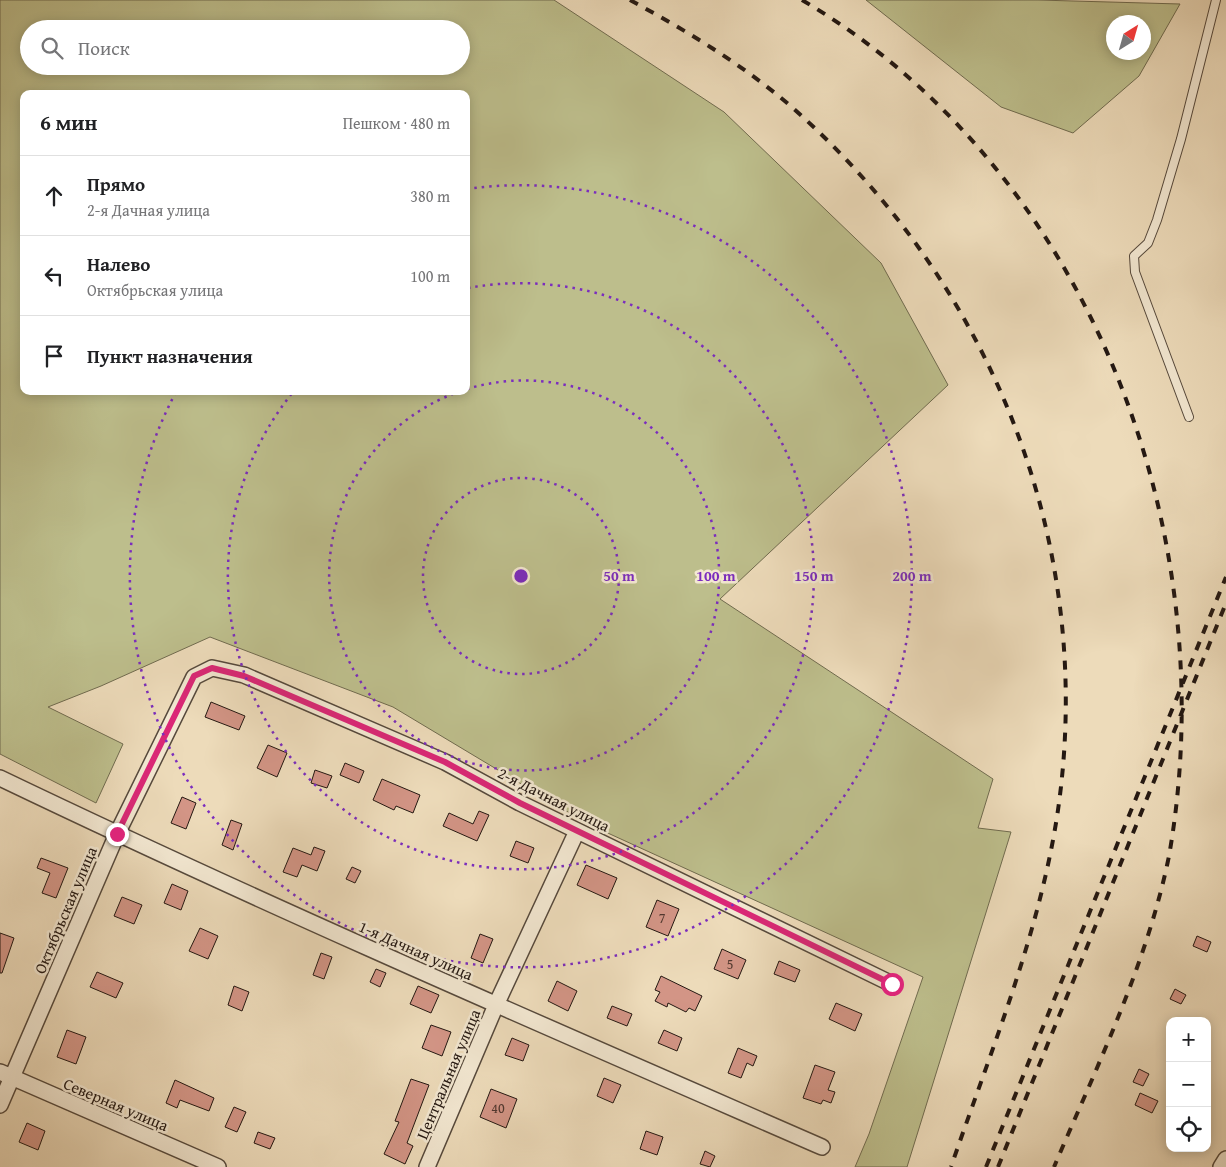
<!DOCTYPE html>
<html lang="ru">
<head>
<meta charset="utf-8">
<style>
	body { margin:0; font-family:"Gentium Book Plus",serif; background:#f2f2f2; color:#202124 }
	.controls { position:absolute; right:15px; bottom:15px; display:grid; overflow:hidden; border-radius:10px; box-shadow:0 2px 12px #0003 }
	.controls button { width:45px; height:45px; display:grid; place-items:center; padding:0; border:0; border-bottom:1px solid #e0e0e0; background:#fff; color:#202124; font:25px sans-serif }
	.compass { position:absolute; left:1106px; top:15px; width:45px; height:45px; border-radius:50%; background:#fff; box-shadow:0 2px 12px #0003; rotate:37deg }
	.stop { position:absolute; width:15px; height:15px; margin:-11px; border:4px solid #db2777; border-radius:50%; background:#fff }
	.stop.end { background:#db2777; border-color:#fff; box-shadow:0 1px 5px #0008 }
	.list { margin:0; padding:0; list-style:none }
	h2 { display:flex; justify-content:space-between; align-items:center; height:65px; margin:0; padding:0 20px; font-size:21px }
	h2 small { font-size:16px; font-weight:400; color:#757577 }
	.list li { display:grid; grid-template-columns:32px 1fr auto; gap:15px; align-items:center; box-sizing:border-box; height:80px; padding:0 20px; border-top:1px solid #e0e0e0 }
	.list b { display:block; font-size:19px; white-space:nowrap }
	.list p { margin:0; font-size:16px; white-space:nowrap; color:#757577 }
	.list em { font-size:16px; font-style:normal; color:#757577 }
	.icon { flex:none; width:28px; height:28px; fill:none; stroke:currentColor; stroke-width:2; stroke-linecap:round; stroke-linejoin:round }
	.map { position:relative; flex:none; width:1226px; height:1167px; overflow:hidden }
	.search { position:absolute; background:#fff; box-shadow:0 2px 12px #0003; left:20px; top:20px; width:450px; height:55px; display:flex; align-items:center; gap:12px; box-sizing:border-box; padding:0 18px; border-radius:28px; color:#757577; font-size:19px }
	.panel { position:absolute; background:#fff; box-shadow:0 2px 12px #0003; left:20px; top:90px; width:450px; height:305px; border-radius:10px }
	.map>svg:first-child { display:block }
	.green { fill:#bdbe8c; stroke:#706b4f; fill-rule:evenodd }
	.building { fill:#d39586; stroke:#241812 }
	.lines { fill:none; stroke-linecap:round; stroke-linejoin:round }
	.service-casing { stroke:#56493c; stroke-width:10 }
	.minor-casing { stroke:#56493c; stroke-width:18 }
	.service { stroke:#f3e8d2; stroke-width:8 }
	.minor { stroke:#f3e8d2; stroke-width:15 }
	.rail { stroke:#241812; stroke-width:4; stroke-dasharray:9 9; stroke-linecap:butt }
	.route { stroke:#db2777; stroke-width:6 }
	.ring { fill:none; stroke:#7b2cbf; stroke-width:2.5; stroke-dasharray:2.5 5 }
	.labels { text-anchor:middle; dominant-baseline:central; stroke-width:5; stroke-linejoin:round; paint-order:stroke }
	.number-label { font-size:14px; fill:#50372f }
	.street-label { font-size:16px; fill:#241812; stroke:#f3e8d2 }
	.centre { fill:#7b2cbf; stroke:#f3e8d2; stroke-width:2.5 }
	.ring-label { font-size:15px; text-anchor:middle; font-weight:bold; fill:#7b2cbf; stroke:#f3e8d2; stroke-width:5; stroke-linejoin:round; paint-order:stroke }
</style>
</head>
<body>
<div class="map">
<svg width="1226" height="1167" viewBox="0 0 1226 1167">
	<rect width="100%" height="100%" fill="#eddbba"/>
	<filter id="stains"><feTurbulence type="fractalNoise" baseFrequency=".004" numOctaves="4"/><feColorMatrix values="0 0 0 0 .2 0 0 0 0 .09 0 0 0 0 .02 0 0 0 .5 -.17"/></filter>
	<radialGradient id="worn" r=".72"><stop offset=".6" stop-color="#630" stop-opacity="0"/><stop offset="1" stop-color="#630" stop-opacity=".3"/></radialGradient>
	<path class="green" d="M0 0H554L724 112 881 263 948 385 720 599 993 779 978 828 1011 832 907 1167H855L869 1134 923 977 588 824 393 707 210 637 101 686 48 707 123 744 96 803 0 754ZM29 29H461V66H29ZM24 94H466V391H24Z
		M866 0H1038L1180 4 1139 76 1073 133 1001 107ZM1114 22H1144V52H1114Z"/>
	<path class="building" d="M211 702 245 716 239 730 205 717Z
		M268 745 287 753 277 777 257 768Z
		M345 763 364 771 359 783 340 775Z
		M315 770 332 776 327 788 311 783Z
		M382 779 420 795 413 813 396 806 394 810 373 800Z
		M182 797 196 803 186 829 171 823Z
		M479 811 489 815 477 841 443 826 449 813 473 824Z
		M231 820 242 824 233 850 222 845Z
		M516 841 534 848 528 863 510 856Z
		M314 847 325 851 317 871 302 865 297 877 283 872 293 848 311 855Z
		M41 858 68 868 56 898 42 893 50 873 37 868Z
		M586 865 617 878 608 899 577 885Z
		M352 867 361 871 355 883 346 879Z
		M172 884 188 891 181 910 164 903Z
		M122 897 142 905 134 924 114 916Z
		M657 900 679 909 668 936 646 927Z
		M200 928 218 936 208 959 189 951Z
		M0 933 14 938 2 973H0Z
		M480 934 493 939 483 963 471 958Z
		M1197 936 1211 942 1207 952 1193 946Z
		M722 949 746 960 738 979 714 969Z
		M321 953 332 957 324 979 313 975Z
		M779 961 800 970 795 982 774 974Z
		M376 969 386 973 380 987 370 982Z
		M97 972 123 983 116 998 90 987Z
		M661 976 702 996 695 1011 689 1008 686 1012 668 1003 667 1007 655 1001 660 992 655 990Z
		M557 981 577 991 568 1011 548 1001Z
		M234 986 249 992 242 1011 228 1005Z
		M418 986 439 995 431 1013 410 1004Z
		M1175 989 1186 995 1181 1004 1170 999Z
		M836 1003 862 1014 855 1031 829 1019Z
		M612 1006 632 1014 627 1026 607 1018Z
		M431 1025 451 1032 442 1056 422 1048Z
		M67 1030 86 1037 76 1064 57 1057Z
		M664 1030 682 1038 677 1051 658 1043Z
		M512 1038 529 1045 523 1061 505 1055Z
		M738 1048 757 1056 753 1066 747 1063 741 1078 728 1073Z
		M815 1065 835 1072 828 1090 835 1092 831 1103 823 1100 821 1104 803 1098Z
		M1139 1069 1149 1074 1143 1086 1133 1082Z
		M604 1078 621 1085 613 1103 597 1096Z
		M411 1079 429 1085 407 1143 413 1146 405 1164 384 1154 399 1122 395 1121Z
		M175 1080 214 1098 209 1111 180 1100 177 1108 166 1103Z
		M491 1089 517 1099 506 1128 480 1117Z
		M1140 1093 1158 1101 1152 1113 1135 1105Z
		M234 1107 246 1112 237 1132 225 1127Z
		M27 1123 45 1131 38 1150 19 1142Z
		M646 1131 663 1137 657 1155 640 1149Z
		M258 1132 275 1138 270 1149 254 1143Z
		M705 1151 715 1156 710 1167 700 1164Z"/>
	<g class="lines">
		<defs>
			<path id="service" d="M1189 417 1135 272 1134 256 1148 243 1157 220 1181 139 1216 0"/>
			<path id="minor" d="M0 778C271 908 547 1027 822 1147
				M0 1072 218 1167
				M0 1105 117 834 194 677 212 668 244 675 445 762 520 803 892 984
				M427 1167 496 1005 577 831
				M1221 1167 1226 1159"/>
		</defs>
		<use href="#service" class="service-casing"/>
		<use href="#minor" class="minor-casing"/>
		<use href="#service" class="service"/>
		<use href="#minor" class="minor"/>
		<path class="rail" d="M630 0C687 31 745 66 794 109 993 286 1096 545 1058 810 1040 933 991 1050 951 1167
			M802 0C1089 169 1226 532 1169 856 1147 964 1097 1066 1054 1167
			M986 1167 1226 577
			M998 1167 1226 603"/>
	</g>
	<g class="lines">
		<path class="route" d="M117 834 194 676 212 668 244 676 445 762 520 803 892 984"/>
	</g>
	<g class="ring">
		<circle cx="521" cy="576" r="98"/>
		<path d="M467 389A195 195 0 1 1 458 392"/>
		<path d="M468 288A293 293 0 1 1 293 392"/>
		<path d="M467 189A391 391 0 1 1 176 392"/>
	</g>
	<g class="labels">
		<g class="number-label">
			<text x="662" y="918">7</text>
			<text x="730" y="964">5</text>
			<text x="498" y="1108">40</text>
		</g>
		<g class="street-label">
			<text transform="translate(554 799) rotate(27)">2-я Дачная улица</text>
			<text transform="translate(65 910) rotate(-67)">Октябрьская улица</text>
			<text transform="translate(416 950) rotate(24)">1-я Дачная улица</text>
			<text transform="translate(448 1074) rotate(-67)">Центральная улица</text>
			<text transform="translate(116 1104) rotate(23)">Северная улица</text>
		</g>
	</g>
	<circle cx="521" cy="576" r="8" class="centre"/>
	<g class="ring-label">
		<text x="619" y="581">50 m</text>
		<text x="716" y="581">100 m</text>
		<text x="814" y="581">150 m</text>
		<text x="912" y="581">200 m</text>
	</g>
	<rect width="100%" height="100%" filter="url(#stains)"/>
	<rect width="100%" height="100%" fill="url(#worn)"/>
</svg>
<div class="controls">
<button>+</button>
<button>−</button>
<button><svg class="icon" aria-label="locate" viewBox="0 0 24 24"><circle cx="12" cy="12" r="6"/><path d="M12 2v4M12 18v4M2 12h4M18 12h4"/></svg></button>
</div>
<svg class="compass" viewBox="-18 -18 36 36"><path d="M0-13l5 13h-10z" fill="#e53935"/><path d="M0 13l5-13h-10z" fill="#757577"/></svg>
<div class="stop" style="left:892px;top:984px"></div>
<div class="stop end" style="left:117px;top:834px"></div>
<div class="search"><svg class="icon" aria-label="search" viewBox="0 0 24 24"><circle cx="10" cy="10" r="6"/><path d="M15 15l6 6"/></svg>Поиск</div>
<section class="panel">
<h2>6 мин<small>Пешком · 480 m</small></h2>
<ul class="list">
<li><svg class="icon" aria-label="ahead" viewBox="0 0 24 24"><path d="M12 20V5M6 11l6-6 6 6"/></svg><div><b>Прямо</b><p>2-я Дачная улица</p></div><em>380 m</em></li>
<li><svg class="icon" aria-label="left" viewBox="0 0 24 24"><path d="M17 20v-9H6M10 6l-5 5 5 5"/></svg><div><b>Налево</b><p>Октябрьская улица</p></div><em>100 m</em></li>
<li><svg class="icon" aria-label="arrive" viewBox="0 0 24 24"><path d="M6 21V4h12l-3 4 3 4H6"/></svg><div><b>Пункт назначения</b></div></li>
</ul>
</section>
</div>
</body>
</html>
